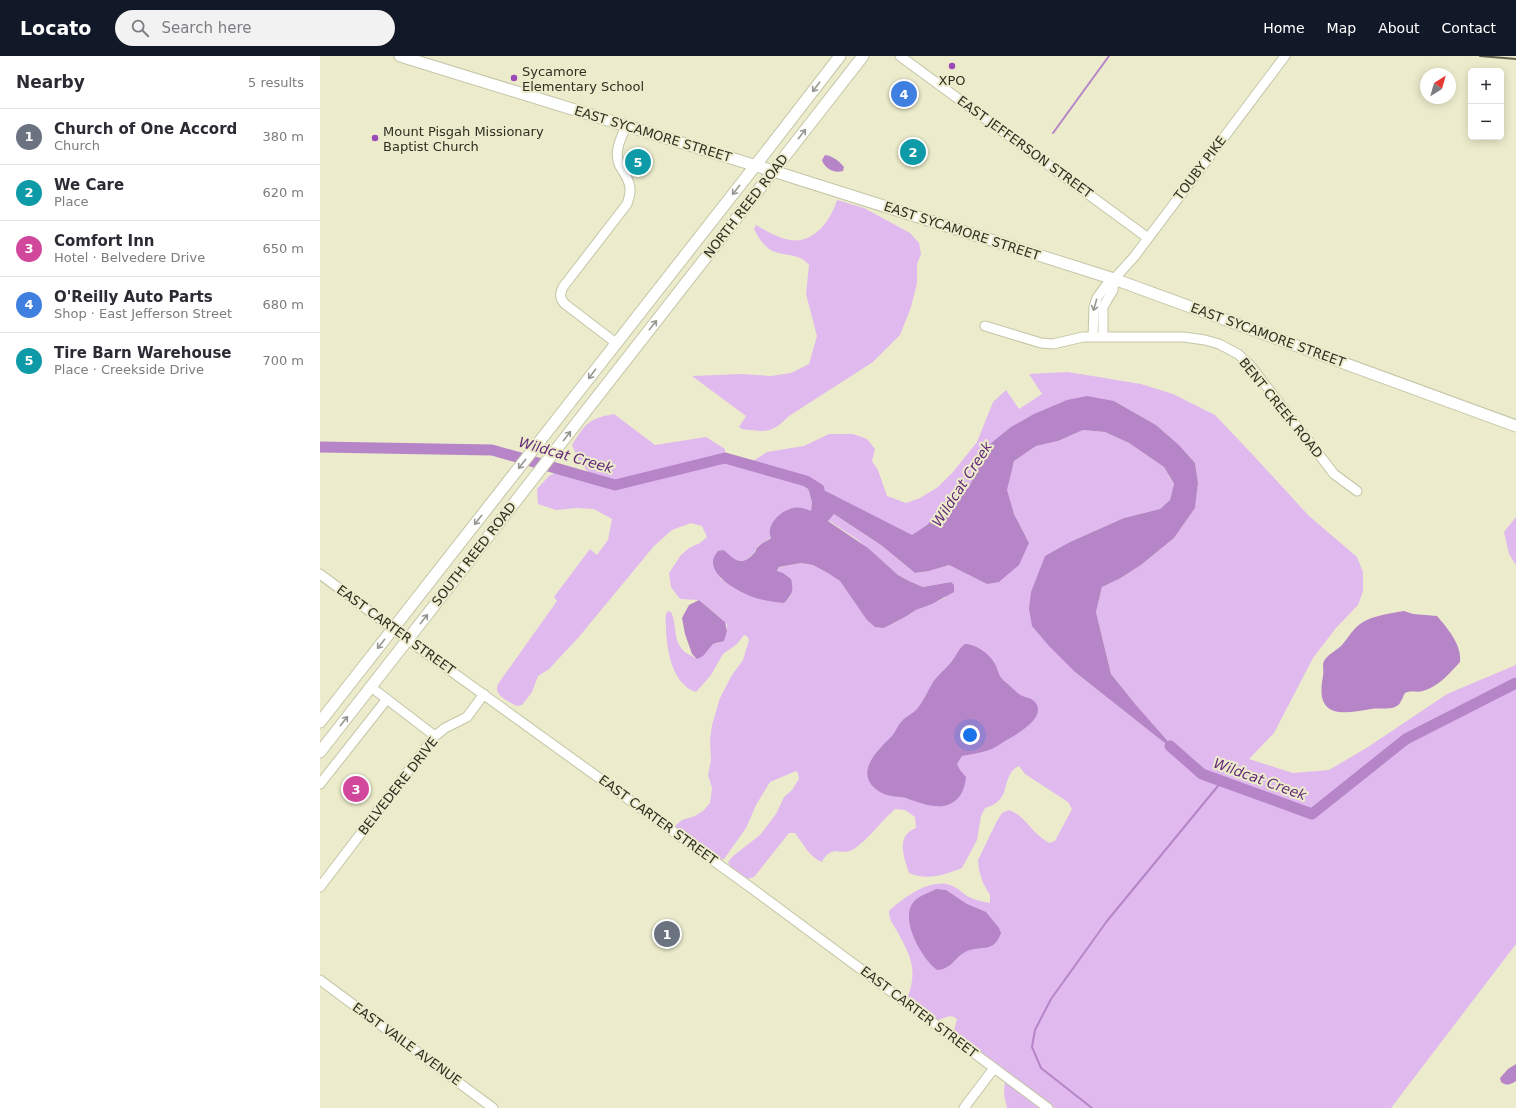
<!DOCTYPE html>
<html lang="en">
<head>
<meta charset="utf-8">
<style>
	body { margin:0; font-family:"DejaVu Sans",sans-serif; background:#f2f2f3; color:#2b2b33 }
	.controls { position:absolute; right:12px; top:12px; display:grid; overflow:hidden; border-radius:6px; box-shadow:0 2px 10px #0003 }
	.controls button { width:36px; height:36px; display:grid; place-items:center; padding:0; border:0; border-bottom:1px solid #e1e1e2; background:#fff; color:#2b2b33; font:20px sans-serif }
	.compass { position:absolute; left:1100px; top:12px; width:36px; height:36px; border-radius:50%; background:#fff; box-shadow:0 2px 10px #0003; rotate:37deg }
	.you { position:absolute; left:650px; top:679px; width:14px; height:14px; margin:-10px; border:3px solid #fff; border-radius:50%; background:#1a73e8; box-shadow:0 0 0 6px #1a73e833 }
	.badge { display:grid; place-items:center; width:26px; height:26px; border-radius:50%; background:#111827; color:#fff; font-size:13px; font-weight:700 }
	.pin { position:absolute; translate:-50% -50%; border:2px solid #fff; box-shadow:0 1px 4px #0006 }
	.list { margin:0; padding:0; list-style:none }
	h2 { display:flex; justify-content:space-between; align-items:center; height:52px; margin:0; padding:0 16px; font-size:17px }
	h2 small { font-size:13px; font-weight:400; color:#7c7c81 }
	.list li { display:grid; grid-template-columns:26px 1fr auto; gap:12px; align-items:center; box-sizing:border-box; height:56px; padding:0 16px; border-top:1px solid #e1e1e2 }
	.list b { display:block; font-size:15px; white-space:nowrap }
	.list p { margin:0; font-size:13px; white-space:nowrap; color:#7c7c81 }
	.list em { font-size:13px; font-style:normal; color:#7c7c81 }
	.icon { flex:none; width:22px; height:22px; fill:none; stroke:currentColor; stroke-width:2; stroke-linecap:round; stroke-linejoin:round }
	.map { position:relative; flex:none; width:1196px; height:1052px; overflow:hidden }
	header { display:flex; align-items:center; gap:24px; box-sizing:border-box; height:56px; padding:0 20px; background:#111827; color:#fff }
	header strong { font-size:19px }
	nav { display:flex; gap:22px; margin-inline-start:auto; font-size:14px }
	.search { width:280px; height:36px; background:#f2f2f3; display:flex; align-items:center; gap:10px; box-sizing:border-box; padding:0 14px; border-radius:22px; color:#7c7c81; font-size:15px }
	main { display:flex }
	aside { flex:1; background:#fff }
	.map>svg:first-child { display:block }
	.green { fill:#e0b9ef; fill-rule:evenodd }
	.water { fill:#b685c8 }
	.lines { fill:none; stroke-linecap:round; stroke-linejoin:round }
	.stream { stroke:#b685c8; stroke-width:2 }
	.river { stroke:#b685c8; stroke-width:11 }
	.minor-casing { stroke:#c4c5a6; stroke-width:11 }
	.major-casing { stroke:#c4c5a6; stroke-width:13 }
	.minor { stroke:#fff; stroke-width:9 }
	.major { stroke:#fff; stroke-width:11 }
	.rail { stroke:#656553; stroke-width:2 }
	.oneway { stroke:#979791 }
	.poi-dot { fill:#9d4ab9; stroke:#ececcc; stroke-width:1.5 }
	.labels { text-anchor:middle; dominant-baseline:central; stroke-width:4; stroke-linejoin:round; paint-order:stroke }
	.poi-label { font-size:13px; fill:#2f2f23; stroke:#ececcc; text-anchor:start }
	.street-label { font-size:13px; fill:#2f2f23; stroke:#ececcc }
	.water-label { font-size:14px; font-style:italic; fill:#632777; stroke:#ececcc }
</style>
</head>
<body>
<header>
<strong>Locato</strong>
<div class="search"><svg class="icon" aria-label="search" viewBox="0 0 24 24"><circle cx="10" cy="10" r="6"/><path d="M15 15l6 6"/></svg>Search here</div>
<nav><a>Home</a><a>Map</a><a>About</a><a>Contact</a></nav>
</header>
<main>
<aside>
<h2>Nearby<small>5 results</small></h2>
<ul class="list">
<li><span class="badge" style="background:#6b7280">1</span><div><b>Church of One Accord</b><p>Church</p></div><em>380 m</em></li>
<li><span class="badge" style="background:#0f9aa8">2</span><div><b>We Care</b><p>Place</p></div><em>620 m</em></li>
<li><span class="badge" style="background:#d1479c">3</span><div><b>Comfort Inn</b><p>Hotel · Belvedere Drive</p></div><em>650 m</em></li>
<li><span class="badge" style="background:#3f7fe0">4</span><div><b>O'Reilly Auto Parts</b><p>Shop · East Jefferson Street</p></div><em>680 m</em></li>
<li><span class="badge" style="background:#0f9aa8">5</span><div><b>Tire Barn Warehouse</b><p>Place · Creekside Drive</p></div><em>700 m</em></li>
</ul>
</aside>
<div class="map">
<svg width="1196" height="1052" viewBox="0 0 1196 1052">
	<rect width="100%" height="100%" fill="#ececcc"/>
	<path class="green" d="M517 144 544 152 590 177 599 187 601 198 597 208V227L591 251 580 279 553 306 469 360C451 378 447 376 422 373L419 371 426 360 372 320 421 318 451 320 471 317 489 308 497 280 486 238 489 209C481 198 467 200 455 196 445 193 438 181 434 173L436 169C446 175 458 182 470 184 494 188 511 164 517 144Z
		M748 316 821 328 853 338 895 359 933 399 989 460 1037 501 1043 516V535L1038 549 1016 572 993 602 954 677 929 703 973 717 1009 714 1048 691 1127 638 1196 609V888L1071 1052H735L641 982 634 975 637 963C630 957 625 962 618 964L605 957 588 940C598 913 590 899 577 875 573 868 569 864 569 855 583 842 610 822 630 829 637 831 642 837 649 841 655 844 663 846 670 847V839L663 827 659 814 658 804 677 765 682 757 689 754C702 759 707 768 716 777 720 781 725 784 729 787L735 785 752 753 748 746 705 718 699 710C685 716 688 733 681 742 677 748 671 750 665 752L661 760 657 784 642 812C624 819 608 825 589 817 584 801 575 780 596 772L595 761 585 754 575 753C561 765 550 782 534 793 521 801 512 787 502 806 490 802 482 786 475 777H469L434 821 427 823C421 819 410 813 408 806L413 800 440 779 456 758 464 741 472 734 479 723 478 717 476 715 450 726 436 749 426 772 404 803 401 804 356 771V769L362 764 375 760 383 755 390 747 392 732 388 719 391 704 390 684 392 669 400 642 412 619 423 604 429 584 427 580 424 579 417 588 403 598 391 619 376 636C352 628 347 595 346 573 346 567 344 559 348 555L351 556C357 568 353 583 362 593 365 598 372 599 375 602L385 597 393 588 399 587 407 575V569L403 564 379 544 360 543 351 531 349 517 361 499 369 492 380 487 387 481 382 470 371 467 352 474 334 490 258 582 229 613 218 620 212 636 206 644 202 649 197 650C188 645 173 639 178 628L237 545 234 541 270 493 277 499 288 484 292 463 274 453 257 452 236 454 218 448 217 433 229 420 241 414 275 423 260 407 252 389C266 367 268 363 294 358L335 389 386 381 405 393V402L427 409 447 396 484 390 509 378H533L547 383 555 393 552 405 558 414 567 440 586 447 600 442 618 431 633 416 657 386 673 346 686 334 699 353 722 338 709 318ZM794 345 836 369 859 389 875 407 878 427 875 452 854 482 821 509 799 523 782 531 776 556 791 618 816 649 858 697 755 616 750 486 804 462 840 453 850 444 854 429 844 411 809 387 785 376 763 374 738 385 716 390 694 405C692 413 686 428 687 435 689 454 701 470 709 487L667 528 629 509 609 515 595 517 561 489 514 458 508 464 538 484 578 519 589 525 603 531 631 526 625 542 596 554 585 561 564 572 539 551 520 525 508 516 493 509 481 507 460 511 457 515 471 540 464 547C439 545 420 536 400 522L404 494C407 497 410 501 413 503 422 511 434 498 438 490L491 455 492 446 486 425 592 480 607 469 621 454 641 440 649 431 660 411Z
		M1196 461V509L1189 498 1184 476Z
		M685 1020 728 1052H687L684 1039Z"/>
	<path class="water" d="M505 99C513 100 519 105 524 111L523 115C514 118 504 112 502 104Z
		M767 340 794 345 836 369 859 389 875 407 878 427 875 452 854 482 821 509 799 523 782 531 776 556 791 618 816 649 860 699 755 616 729 590 712 570 709 553 711 536 725 500 750 486 804 462 840 453 850 444 854 428 844 411 809 387 785 376 763 374 738 385 716 390 694 405 687 434 694 458 709 487 699 509 679 526 667 528 629 509 609 515 595 517 561 489 514 458 508 465 548 492 578 519 589 525 603 531 631 526 634 529V536L612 548 596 554 585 561 564 572 555 571 547 564 520 525 508 517 493 509 481 507 459 511 457 515 463 517 471 523C474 535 472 539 464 547 456 546 447 545 439 543 425 539 393 524 393 506 393 501 396 498 398 495L404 494C415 504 421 512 435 496 436 495 436 492 438 491 441 487 447 485 451 482 446 470 458 457 470 453 477 450 484 452 491 455L492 446 486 425 592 479 607 469 621 454 641 440 649 431 670 388 691 371 714 358 747 344Z
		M379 544 405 566 407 575 404 585 393 588 383 600 377 603 372 598 365 578 362 562 369 549Z
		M1084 555 1093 558 1117 560C1128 573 1142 589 1140 606 1130 617 1118 631 1103 635 1097 637 1091 634 1085 637 1083 640 1083 642 1081 645 1077 656 1061 651 1051 653 1019 659 995 661 1003 620 1004 615 1002 609 1004 605 1007 599 1017 594 1022 589 1028 582 1034 571 1043 566 1052 560 1072 557 1084 555Z
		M645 588C656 588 670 598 675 608 678 613 678 619 683 624 687 627 696 636 699 638 704 642 711 641 715 646 728 662 695 679 685 685 680 688 675 692 669 694 660 697 651 698 642 700L637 708 640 714 646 721C645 732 641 743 630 748 617 754 600 747 586 742 578 740 568 741 560 736 533 719 555 697 570 682 575 678 577 670 582 665 586 660 592 658 596 654 603 647 607 636 612 628 617 619 626 613 632 605 637 599 638 593 645 588Z
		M616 833 626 834 647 848 666 856 679 872 681 877C673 899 660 888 645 896 634 902 632 913 617 914 602 903 581 866 592 848 597 840 609 837 616 833Z
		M1196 1008V1025C1190 1029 1187 1030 1181 1026L1180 1022 1188 1013Z"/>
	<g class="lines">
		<path class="stream" d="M733 77 789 0
			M772 1052 721 1012 712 991 715 974 731 943 787 865 902 725"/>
		<path class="river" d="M0 391 172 394 295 429 405 402 486 425 499 433
			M850 690 882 718 992 758 1086 683 1196 627"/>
		<defs>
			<path id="minor" d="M580 0 828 182
				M665 270 721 287 733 288 763 281H864L885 284 899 288 918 298 930 309 1014 418 1037 435
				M773 281 774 251 777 242 787 228 794 223 814 201 965 0
				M783 281V251L793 234 794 223
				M296 287 245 248C239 242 240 238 243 231L307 148C312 134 311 128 303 115 301 112 298 108 298 104 295 93 302 80 306 70
				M0 518 88 584 430 831 728 1052
				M51 631 115 680
				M0 728 67 643
				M0 831 115 680 125 672 147 661 164 638
				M0 924 173 1052
				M644 1052 674 1012"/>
			<path id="major" d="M80 0 453 115 794 223 1196 370
				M0 666 435 110 520 0
				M0 696 543 0"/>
		</defs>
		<use href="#minor" class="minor-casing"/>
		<use href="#major" class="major-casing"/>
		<use href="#minor" class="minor"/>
		<use href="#major" class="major"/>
		<path class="rail" d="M1160 0 1196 3"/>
	</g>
	<defs><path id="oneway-shaft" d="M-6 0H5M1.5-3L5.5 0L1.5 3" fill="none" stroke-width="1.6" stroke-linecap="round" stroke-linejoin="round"/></defs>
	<g class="oneway">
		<use href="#oneway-shaft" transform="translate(496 31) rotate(127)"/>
		<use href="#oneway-shaft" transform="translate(482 78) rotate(-52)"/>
		<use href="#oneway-shaft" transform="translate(416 134) rotate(128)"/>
		<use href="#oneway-shaft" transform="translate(775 249) rotate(106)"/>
		<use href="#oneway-shaft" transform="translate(333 269) rotate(-52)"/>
		<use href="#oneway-shaft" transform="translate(272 318) rotate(127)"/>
		<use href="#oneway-shaft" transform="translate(247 380) rotate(-52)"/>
		<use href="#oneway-shaft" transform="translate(202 408) rotate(128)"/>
		<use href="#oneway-shaft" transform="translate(158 464) rotate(128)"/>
		<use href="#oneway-shaft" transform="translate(104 563) rotate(-52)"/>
		<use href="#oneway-shaft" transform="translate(61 588) rotate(128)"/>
		<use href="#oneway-shaft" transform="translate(24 665) rotate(-52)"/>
	</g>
	<g class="poi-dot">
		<circle cx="632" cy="10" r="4"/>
		<circle cx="194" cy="22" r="4"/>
		<circle cx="55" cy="82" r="4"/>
	</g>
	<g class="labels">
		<g class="poi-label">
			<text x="202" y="15">Sycamore<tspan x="202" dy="15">Elementary School</tspan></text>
			<text x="632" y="24" text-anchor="middle">XPO</text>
			<text x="63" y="75">Mount Pisgah Missionary<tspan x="63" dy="15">Baptist Church</tspan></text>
		</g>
		<g class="street-label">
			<text transform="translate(333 78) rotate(17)">EAST SYCAMORE STREET</text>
			<text transform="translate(705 91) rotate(36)">EAST JEFFERSON STREET</text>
			<text transform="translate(880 112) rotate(-53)">TOUBY PIKE</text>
			<text transform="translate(426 150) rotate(-52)">NORTH REED ROAD</text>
			<text transform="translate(642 175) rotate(18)">EAST SYCAMORE STREET</text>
			<text transform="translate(948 279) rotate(20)">EAST SYCAMORE STREET</text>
			<text transform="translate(961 352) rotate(51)">BENT CREEK ROAD</text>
			<text transform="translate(154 498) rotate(-52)">SOUTH REED ROAD</text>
			<text transform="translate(76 574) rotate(36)">EAST CARTER STREET</text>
			<text transform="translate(78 730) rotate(-52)">BELVEDERE DRIVE</text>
			<text transform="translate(338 764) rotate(36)">EAST CARTER STREET</text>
			<text transform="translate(599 956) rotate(37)">EAST CARTER STREET</text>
			<text transform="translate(87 988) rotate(36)">EAST VAILE AVENUE</text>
		</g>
		<g class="water-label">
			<text transform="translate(246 399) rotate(16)">Wildcat Creek</text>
			<text transform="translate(642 428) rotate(-57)">Wildcat Creek</text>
			<text transform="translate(940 723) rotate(20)">Wildcat Creek</text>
		</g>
	</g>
</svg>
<div class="controls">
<button>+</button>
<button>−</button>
</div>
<svg class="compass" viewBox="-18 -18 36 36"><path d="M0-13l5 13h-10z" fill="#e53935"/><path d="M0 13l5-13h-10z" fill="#7c7c81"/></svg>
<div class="you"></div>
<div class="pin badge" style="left:347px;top:878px;background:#6b7280">1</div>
<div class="pin badge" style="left:593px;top:96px;background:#0f9aa8">2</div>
<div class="pin badge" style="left:36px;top:733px;background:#d1479c">3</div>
<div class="pin badge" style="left:584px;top:38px;background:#3f7fe0">4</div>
<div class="pin badge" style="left:318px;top:106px;background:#0f9aa8">5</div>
</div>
</main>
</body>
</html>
